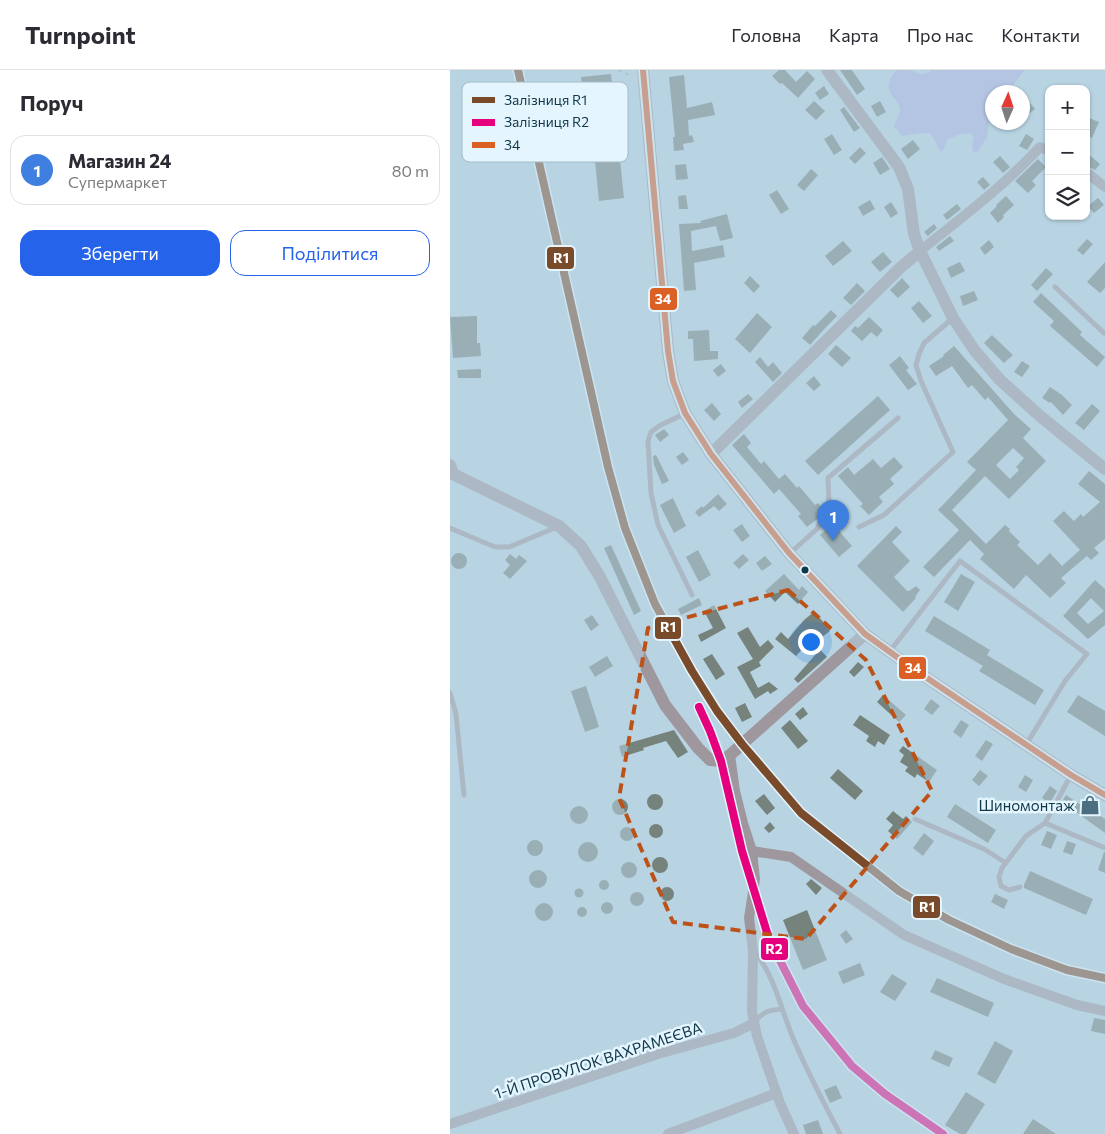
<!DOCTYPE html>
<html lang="uk">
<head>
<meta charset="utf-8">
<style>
	body { margin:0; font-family:Commissioner,sans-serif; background:#f2f2f3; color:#2b2b33 }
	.controls { position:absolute; right:15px; top:15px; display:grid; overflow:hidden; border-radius:10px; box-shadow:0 1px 4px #0004 }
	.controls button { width:45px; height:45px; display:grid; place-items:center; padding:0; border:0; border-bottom:1px solid #e1e1e2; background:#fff; color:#2b2b33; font:25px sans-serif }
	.compass { position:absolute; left:535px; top:15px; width:45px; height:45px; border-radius:50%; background:#fff; box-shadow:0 1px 4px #0004; rotate:3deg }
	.you { position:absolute; left:360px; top:571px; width:18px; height:18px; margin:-12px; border:4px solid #fff; border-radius:50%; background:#1a73e8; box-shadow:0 0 0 8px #1a73e833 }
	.badge { display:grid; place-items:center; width:32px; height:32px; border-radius:50%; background:#2563eb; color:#fff; font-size:16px; font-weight:700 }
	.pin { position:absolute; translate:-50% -41px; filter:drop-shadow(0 1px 2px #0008) }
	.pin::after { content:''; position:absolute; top:26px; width:18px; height:15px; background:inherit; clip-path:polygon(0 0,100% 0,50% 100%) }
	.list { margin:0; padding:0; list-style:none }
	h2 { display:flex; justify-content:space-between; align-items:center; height:65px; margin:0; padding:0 20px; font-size:21px }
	h2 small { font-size:16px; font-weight:400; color:#7c7c81 }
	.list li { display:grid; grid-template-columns:32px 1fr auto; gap:15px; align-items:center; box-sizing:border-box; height:70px; margin:0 10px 10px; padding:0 10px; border:1px solid #e1e1e2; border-radius:15px }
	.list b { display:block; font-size:19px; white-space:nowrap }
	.list p { margin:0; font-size:16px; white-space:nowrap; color:#7c7c81 }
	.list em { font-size:16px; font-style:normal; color:#7c7c81 }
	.actions { display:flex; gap:10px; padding:15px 20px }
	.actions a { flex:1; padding:11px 0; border:1px solid #2563eb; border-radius:15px; text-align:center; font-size:18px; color:#2563eb }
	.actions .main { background:#2563eb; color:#fff }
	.icon { flex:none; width:28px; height:28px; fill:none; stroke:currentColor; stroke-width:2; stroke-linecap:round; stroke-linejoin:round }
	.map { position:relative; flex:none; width:655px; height:1064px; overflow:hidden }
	header { display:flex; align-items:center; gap:30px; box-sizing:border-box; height:70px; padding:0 25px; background:#fff; border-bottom:1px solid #e1e1e2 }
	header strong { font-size:24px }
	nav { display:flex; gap:28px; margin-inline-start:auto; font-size:18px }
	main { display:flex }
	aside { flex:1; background:#fff }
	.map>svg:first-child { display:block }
	.forest { fill:#aeb4e0 }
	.building { fill:#76837d; fill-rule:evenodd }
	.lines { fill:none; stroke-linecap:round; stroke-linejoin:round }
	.path { stroke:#9598a0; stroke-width:1; stroke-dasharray:4 4; stroke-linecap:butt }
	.service { stroke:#9e989e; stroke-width:5 }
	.minor { stroke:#9e989e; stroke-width:10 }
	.tertiary { stroke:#9e989e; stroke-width:12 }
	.bus-1-casing { stroke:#e4f5fe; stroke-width:10 }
	.bus-1 { stroke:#db6026; stroke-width:6 }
	.rail-1-casing { stroke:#e4f5fe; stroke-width:11 }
	.rail-2-casing { stroke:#e4f5fe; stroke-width:11 }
	.rail-1 { stroke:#7a4b2a; stroke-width:8 }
	.rail-2 { stroke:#e5007d; stroke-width:8 }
	.marked { fill:none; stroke:#bd5219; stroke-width:4; stroke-dasharray:10 6; stroke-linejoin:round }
	.bus-dot { fill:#10384b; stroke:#e4f5fe; stroke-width:2 }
	.labels { text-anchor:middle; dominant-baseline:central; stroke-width:5; stroke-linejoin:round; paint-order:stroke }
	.poi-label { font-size:15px; fill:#10384b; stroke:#e4f5fe; text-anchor:end }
	.street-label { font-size:15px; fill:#10384b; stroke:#e4f5fe }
	.key { fill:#e4f5fe; stroke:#a4bcc8; stroke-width:1 }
	.key-label { font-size:14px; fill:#10384b }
	.line-badge { stroke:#e4f5fe; stroke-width:2 }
	.badge-label { font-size:14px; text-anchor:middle; font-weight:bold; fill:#fff }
</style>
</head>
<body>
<header>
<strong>Turnpoint</strong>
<nav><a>Головна</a><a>Карта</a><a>Про нас</a><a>Контакти</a></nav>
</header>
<main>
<aside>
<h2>Поруч<small></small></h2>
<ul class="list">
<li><span class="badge" style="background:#3f7fe0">1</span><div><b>Магазин 24</b><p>Супермаркет</p></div><em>80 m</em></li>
</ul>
<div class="actions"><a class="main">Зберегти</a><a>Поділитися</a></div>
</aside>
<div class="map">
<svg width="655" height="1064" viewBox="0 0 655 1064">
	<rect width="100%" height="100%" fill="#b8d4e3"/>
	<path class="forest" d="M446 0C451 0 459 0 463 1 473 5 472 6 482 0H575L564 14 561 22H542V46L540 47 537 67 528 81 523 82 522 76 524 66 520 63 511 64 498 69 492 82C487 77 485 68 480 64 476 61 457 66 451 66L449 61 444 58C445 52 450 45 450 39 449 28 434 25 440 10 441 6 444 4 446 0Z"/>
	<path class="building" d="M329 0H335L346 12 357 1 365 9 348 28 332 13 330 14 322 6Z
		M390 0H402L415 19 407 25Z
		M161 4 174 128 149 131 144 81 154 80 149 26 133 28 131 7Z
		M234 5 237 38 262 32 265 45 238 50 239 66 242 65 244 72 233 74 234 80 224 81 223 67H225L219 7Z
		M374 16 379 24 370 30 365 23Z
		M572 24 585 39 577 45 572 39Z
		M364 31 375 41 366 50 355 40Z
		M430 31 436 42 427 47 421 36Z
		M394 37 410 58 404 62 390 40Z
		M639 48 649 52 642 68 636 65V55Z
		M382 64 392 80 384 85 374 69Z
		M576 64 584 69 577 80 569 76Z
		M463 70 470 79 458 89 451 79Z
		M410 77 416 83 405 94 399 88Z
		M636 82 650 94 645 100 636 95Z
		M550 86 560 97 553 103 543 92Z
		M432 87 440 99 430 105 423 93Z
		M588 89 596 97 582 111 586 115 578 123 565 111Z
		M236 94 238 109 226 110 225 95Z
		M361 99 368 105 354 121 347 115Z
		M533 107 540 115 534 120 527 112Z
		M327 120 339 139 331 144 319 125Z
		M236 125 238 139H229L228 126Z
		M556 126 564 135 553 145 554 147 548 153 540 143 547 136 546 135Z
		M648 128 654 135 644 143 638 136Z
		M420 130 425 139 413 146 408 137Z
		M441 132 448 143 441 148 434 137Z
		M507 134 511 139 497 150 493 145Z
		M277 144 283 168 270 171 266 156 241 161 242 181 273 175 275 187 244 193 246 220 234 221 229 154 251 153 250 151Z
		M484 154 487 158 478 166 474 162Z
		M500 166 504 171 489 181 486 177Z
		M637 169 643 174 633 185 627 180Z
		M539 170 544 177 535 185 530 178Z
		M393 171 402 181 383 196 375 186Z
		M433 182 442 192 430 202 421 192Z
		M510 192 515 201 501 208 497 198Z
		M655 192V218L650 223 637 212Z
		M596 198 603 204 587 221 581 215Z
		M300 206 310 216 304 223 294 213Z
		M452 208 460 217 448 228 440 220Z
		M407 213 415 221 401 235 393 228Z
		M524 221 528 230 513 236 510 226Z
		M591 223 632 262 630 265 655 287 647 297 600 256 604 251 583 232Z
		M469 231 482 246 473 253 461 238Z
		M381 240 387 246 377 256 360 275 352 268 363 255 365 256Z
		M307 243 322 257 300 283 285 269Z
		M27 246V273H30L31 286 3 288 0 247Z
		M419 247 433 260 427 267 421 262 412 271 401 261 405 256 408 258Z
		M259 260 260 281H268V289L244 291 243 269H238V261Z
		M542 265 563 285 554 293 534 273Z
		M386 275 401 288 392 297 378 284Z
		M504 276 564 344 581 359 573 368 596 391 559 429 535 406 502 440 536 474 555 455 560 459 559 461 570 472 567 475 588 495 600 483 612 496 630 480 603 451 614 441 624 451 631 444 633 447 650 432 628 414 639 401 655 414V469L644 478 649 483 641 490 637 486 611 508 616 513 600 528 576 505 564 519 530 489 534 484 520 470 484 507 473 497 509 460 488 440 526 400 517 392 558 350 538 327 535 330 522 315 518 318 502 296 486 306 479 296 494 286 493 285ZM563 378 574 388 566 397 569 400 560 409 546 395Z
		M450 286 459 298 456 300 467 314 458 320 439 295Z
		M310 287 318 297 323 292 332 303 323 312 305 292Z
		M572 291 580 296 572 307 564 302Z
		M271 294 276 301 268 307 263 300Z
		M31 299V308H8L7 300Z
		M364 306 371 315 364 321 356 313Z
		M600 317 612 325 622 335 613 345 601 332 600 333 592 328Z
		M298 324 303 329 292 338 288 332Z
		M428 326 440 340 368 405 355 391Z
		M262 333 271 344 264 351 254 340Z
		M642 334 650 341 634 360 625 353Z
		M214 359 219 365 210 372 205 365Z
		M294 364 301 373 297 377 311 394 314 391 329 409 335 404 347 418 349 416 365 435 368 433 372 438 367 444 368 446 367 449 357 457 348 446 351 444 329 419 324 424 282 375Z
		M233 382 239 390 232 395 226 387Z
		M206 385 219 411 212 414 204 395 203 386Z
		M444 387 453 397 440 409 444 414 429 427 433 432 419 445 410 436 413 434 388 406 398 397 404 405 423 389 431 398Z
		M268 424 277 434 269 441 264 436 249 447 245 442 252 436 253 438Z
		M223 428 236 456 224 463 210 435Z
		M292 454 300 466 292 472 283 460Z
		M383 454 402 476 389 487 370 465Z
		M446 456 452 462 442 472 460 491 444 507 457 521H459L466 516 470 520 465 527 466 528 453 542 407 496Z
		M161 475 191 541 184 545 154 478Z
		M248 480 261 505 249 512 236 487Z
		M1 491a8 8 0 1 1 16 0a8 8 0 1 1-16 0Z
		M60 484 66 489 69 485 77 491 60 509 53 503 60 495 55 490Z
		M293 484 299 490 289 499 283 493Z
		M315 486 322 494 312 501 306 493Z
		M334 504 349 520 352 516 358 522 348 534 335 522 325 532 315 521Z
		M511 504 525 512 508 541 494 532Z
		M645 510 655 519V555L638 569 613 546ZM641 528 654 541 638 554 627 543Z
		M249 528 252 535 231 545 228 539Z
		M264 535 276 558 251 572 248 565 263 558 254 541Z
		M365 541 380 561 364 573 377 587 348 613 344 609 366 584 355 576 346 586 325 569 331 562 338 569 354 550Z
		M142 545 149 555 141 561 134 550Z
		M484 546 540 580 537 585 594 620 585 635 529 601 533 596 475 561Z
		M298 557 310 577 318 570 324 577 309 592 311 596 300 602 308 618 319 612 328 619 320 624 318 621 305 629 287 597 303 589 287 563Z
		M262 584 275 604 266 610 253 589Z
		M157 586 163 596 145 607 139 597Z
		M408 592 414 597 404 607 399 602Z
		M136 616 149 657 135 662 121 621Z
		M433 625 456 645 449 652 427 632Z
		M628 625 655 641V666L617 642Z
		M481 629 490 636 482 645 474 639Z
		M295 633 302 647 292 652 285 638Z
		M353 637 358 644 350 650 345 644Z
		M410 645 440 665 434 675 428 671 425 677 416 671 419 666 403 655Z
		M340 650 358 671 348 679 331 658Z
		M511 650 519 655 511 668 503 662Z
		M224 660 238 682 228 688 216 671 193 678 194 680 172 687 169 676Z
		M536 670 543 674 532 691 525 686Z
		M453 676 487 700 479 712 467 704 465 708 455 701 458 697 450 692 454 685 449 681Z
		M388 699 413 721 405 730 380 708Z
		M530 700 538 706 529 716 522 710Z
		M575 705 583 710 576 722 568 717Z
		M600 716 607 721 600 733 592 728Z
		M197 732a8 8 0 1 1 16 0a8 8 0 1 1-16 0Z
		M314 724 325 738 317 745 305 731Z
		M616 725 637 739 640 734 645 738 643 741 655 749V763L626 742V740L619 737 617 742 609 737Z
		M162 737a8 8 0 1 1 16 0a8 8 0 1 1-16 0Z
		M505 734 546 760 538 773 497 747Z
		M120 745a9 9 0 1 1 18 0a9 9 0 1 1-18 0Z
		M443 741 453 749 456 746 462 752 447 769 438 761 443 755 436 749Z
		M320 752 325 758 319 763 314 758Z
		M199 761a7 7 0 1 1 14 0a7 7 0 1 1-14 0Z
		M170 764a7 7 0 1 1 14 0a7 7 0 1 1-14 0Z
		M597 761 607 765 601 779 591 775Z
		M474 763 484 771 473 786 463 778Z
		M77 778a8 8 0 1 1 16 0a8 8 0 1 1-16 0Z
		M617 771 626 774 622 785 613 782Z
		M128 782a10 10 0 1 1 20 0a10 10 0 1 1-20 0Z
		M654 782H655V803L648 800Z
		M202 795a8 8 0 1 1 16 0a8 8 0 1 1-16 0Z
		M171 800a8 8 0 1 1 16 0a8 8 0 1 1-16 0Z
		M79 809a9 9 0 1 1 18 0a9 9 0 1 1-18 0Z
		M580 801 643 829 636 845 574 818V815Z
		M361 809 372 818 366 825 356 814Z
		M149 815a5 5 0 1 1 10 0a5 5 0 1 1-10 0Z
		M210 824a7 7 0 1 1 14 0a7 7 0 1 1-14 0Z
		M124.5 823a4.5 4.5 0 1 1 9 0a4.5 4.5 0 1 1-9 0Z
		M180 829a7 7 0 1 1 14 0a7 7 0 1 1-14 0Z
		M545 824 558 830 554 839 541 832Z
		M151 838a6 6 0 1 1 12 0a6 6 0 1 1-12 0Z
		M85 842a9 9 0 1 1 18 0a9 9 0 1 1-18 0Z
		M127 842a5 5 0 1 1 10 0a5 5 0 1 1-10 0Z
		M357 840 377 890 353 900 333 850Z
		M396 860 403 869 396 874 390 865Z
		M410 893 415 905 393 914 388 902Z
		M442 904 457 913 445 931 430 922Z
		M487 908 544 933 538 947 480 922Z
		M644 948 655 950V964L641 961Z
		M545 971 563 981 545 1014 527 1004Z
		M485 980 503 988 499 997 481 989Z
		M386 1015 392 1028 380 1033 374 1020Z
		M516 1022 535 1034 516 1064H510L495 1055Z
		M583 1049 606 1064H573Z
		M368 1050 373 1064H356L353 1055Z"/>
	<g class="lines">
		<path class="path" d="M168 0 182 6"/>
		<path class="service" d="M605 217 655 264
			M234 344 209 356 201 362 198 371 201 423 208 455 242 525
			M409 457 434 445 503 382 471 311 466 295 469 284 474 273 503 248
			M0 458 45 477H59L107 457
			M340 483 367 459 379 434 378 408 448 348
			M440 581 510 491 637 584 615 611 576 675
			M0 623 6 644 14 725
			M465 749 534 779 556 793
			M595 753 655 778
			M570 817 559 820 551 816 549 807 552 798 576 766 595 753 621 705
			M305 882C324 906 330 935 341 963 355 998 373 1031 390 1064
			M305 952C313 941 320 940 332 939"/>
		<path class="minor" d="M636 102 655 117
			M470 181C511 148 554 116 590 77L599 81
			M280 685 285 721 293 753 302 781 305 809 299 848 303 880 302 942 307 966 330 1033 344 1064
			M302 781 341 787 454 865 554 909 627 935 655 941
			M0 1054 208 984 284 963 304 953
			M218 1064 327 1023"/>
		<path class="tertiary" d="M193 0 218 281 223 311 235 343 261 384 339 483 415 564 465 600 621 705 655 725
			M377 0 449 97 458 119 464 164 470 181 503 248 525 281 550 310 590 346 655 399
			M261 384 450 198 470 181
			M0 395 3 404 109 456 131 476 150 507 215 635 248 678 260 690 271 691 280 685 415 564"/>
		<defs>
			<path id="bus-1" d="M193 0 218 281 223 311 235 343 261 384 339 483 415 564 465 600 621 705 655 725"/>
		</defs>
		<use href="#bus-1" class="bus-1-casing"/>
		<use href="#bus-1" class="bus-1"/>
		<defs>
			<path id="rail-1" d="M68 0 158 397 175 458 205 534 242 601 267 641 292 674 351 743 449 821 499 850 561 879 617 900 655 908"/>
			<path id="rail-2" d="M249 637 260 661 271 691 292 781 319 869 353 936 402 996 435 1024 493 1064"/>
		</defs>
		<use href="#rail-1" class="rail-1-casing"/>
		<use href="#rail-2" class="rail-2-casing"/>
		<use href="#rail-1" class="rail-1"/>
		<use href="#rail-2" class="rail-2"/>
	</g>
	<path d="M0 0H655V1064H0ZM338 520 416 590 482 721 356 869 223 852 169 728 198 558Z" fill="#b8d4e3" fill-opacity=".55" fill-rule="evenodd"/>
	<path class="marked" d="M338 520 416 590 482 721 356 869 223 852 169 728 198 558Z"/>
	<defs>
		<symbol id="shop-bare" viewBox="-9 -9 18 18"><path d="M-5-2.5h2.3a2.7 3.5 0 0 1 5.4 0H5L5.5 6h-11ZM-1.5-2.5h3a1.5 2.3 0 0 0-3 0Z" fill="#4b6f80" stroke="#e4f5fe" stroke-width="2.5" paint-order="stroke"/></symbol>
	</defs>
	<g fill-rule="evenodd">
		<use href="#shop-bare" x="626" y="721" width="28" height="28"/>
	</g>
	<circle class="bus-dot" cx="355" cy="500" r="4.5"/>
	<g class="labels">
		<g class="poi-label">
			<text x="625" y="735">Шиномонтаж</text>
		</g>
		<g class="street-label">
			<text transform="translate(148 990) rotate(-18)">1-Й ПРОВУЛОК ВАХРАМЕЄВА</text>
		</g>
	</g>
	<rect x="12" y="12" width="166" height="80" rx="8" class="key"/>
	<rect x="22" y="27" width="23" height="6" fill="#7a4b2a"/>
	<rect x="22" y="49" width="23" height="7" fill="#e5007d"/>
	<rect x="22" y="72" width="23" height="6" fill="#db6026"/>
	<g class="key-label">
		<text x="54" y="35">Залізниця R1</text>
		<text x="54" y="57">Залізниця R2</text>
		<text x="54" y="80">34</text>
	</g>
	<g class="line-badge">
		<rect x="96" y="176" width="29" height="24" rx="5" fill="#7a4b2a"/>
		<rect x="199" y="217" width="29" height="24" rx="5" fill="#db6026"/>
		<rect x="204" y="546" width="28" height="24" rx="5" fill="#7a4b2a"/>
		<rect x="448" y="586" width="29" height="24" rx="5" fill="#db6026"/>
		<rect x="462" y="825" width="29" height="24" rx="5" fill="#7a4b2a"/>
		<rect x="310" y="867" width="29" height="24" rx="5" fill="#e5007d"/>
	</g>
	<g class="badge-label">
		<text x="111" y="193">R1</text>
		<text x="213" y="234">34</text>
		<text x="218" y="562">R1</text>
		<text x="463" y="603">34</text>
		<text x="477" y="842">R1</text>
		<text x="324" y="884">R2</text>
	</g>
</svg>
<div class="controls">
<button>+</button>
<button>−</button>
<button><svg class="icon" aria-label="layers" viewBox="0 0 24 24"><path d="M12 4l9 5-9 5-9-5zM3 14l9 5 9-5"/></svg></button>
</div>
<svg class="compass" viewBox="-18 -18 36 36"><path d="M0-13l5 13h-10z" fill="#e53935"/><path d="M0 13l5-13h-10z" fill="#7c7c81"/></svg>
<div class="you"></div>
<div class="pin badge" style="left:383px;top:471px;background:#3f7fe0">1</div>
</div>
</main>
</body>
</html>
